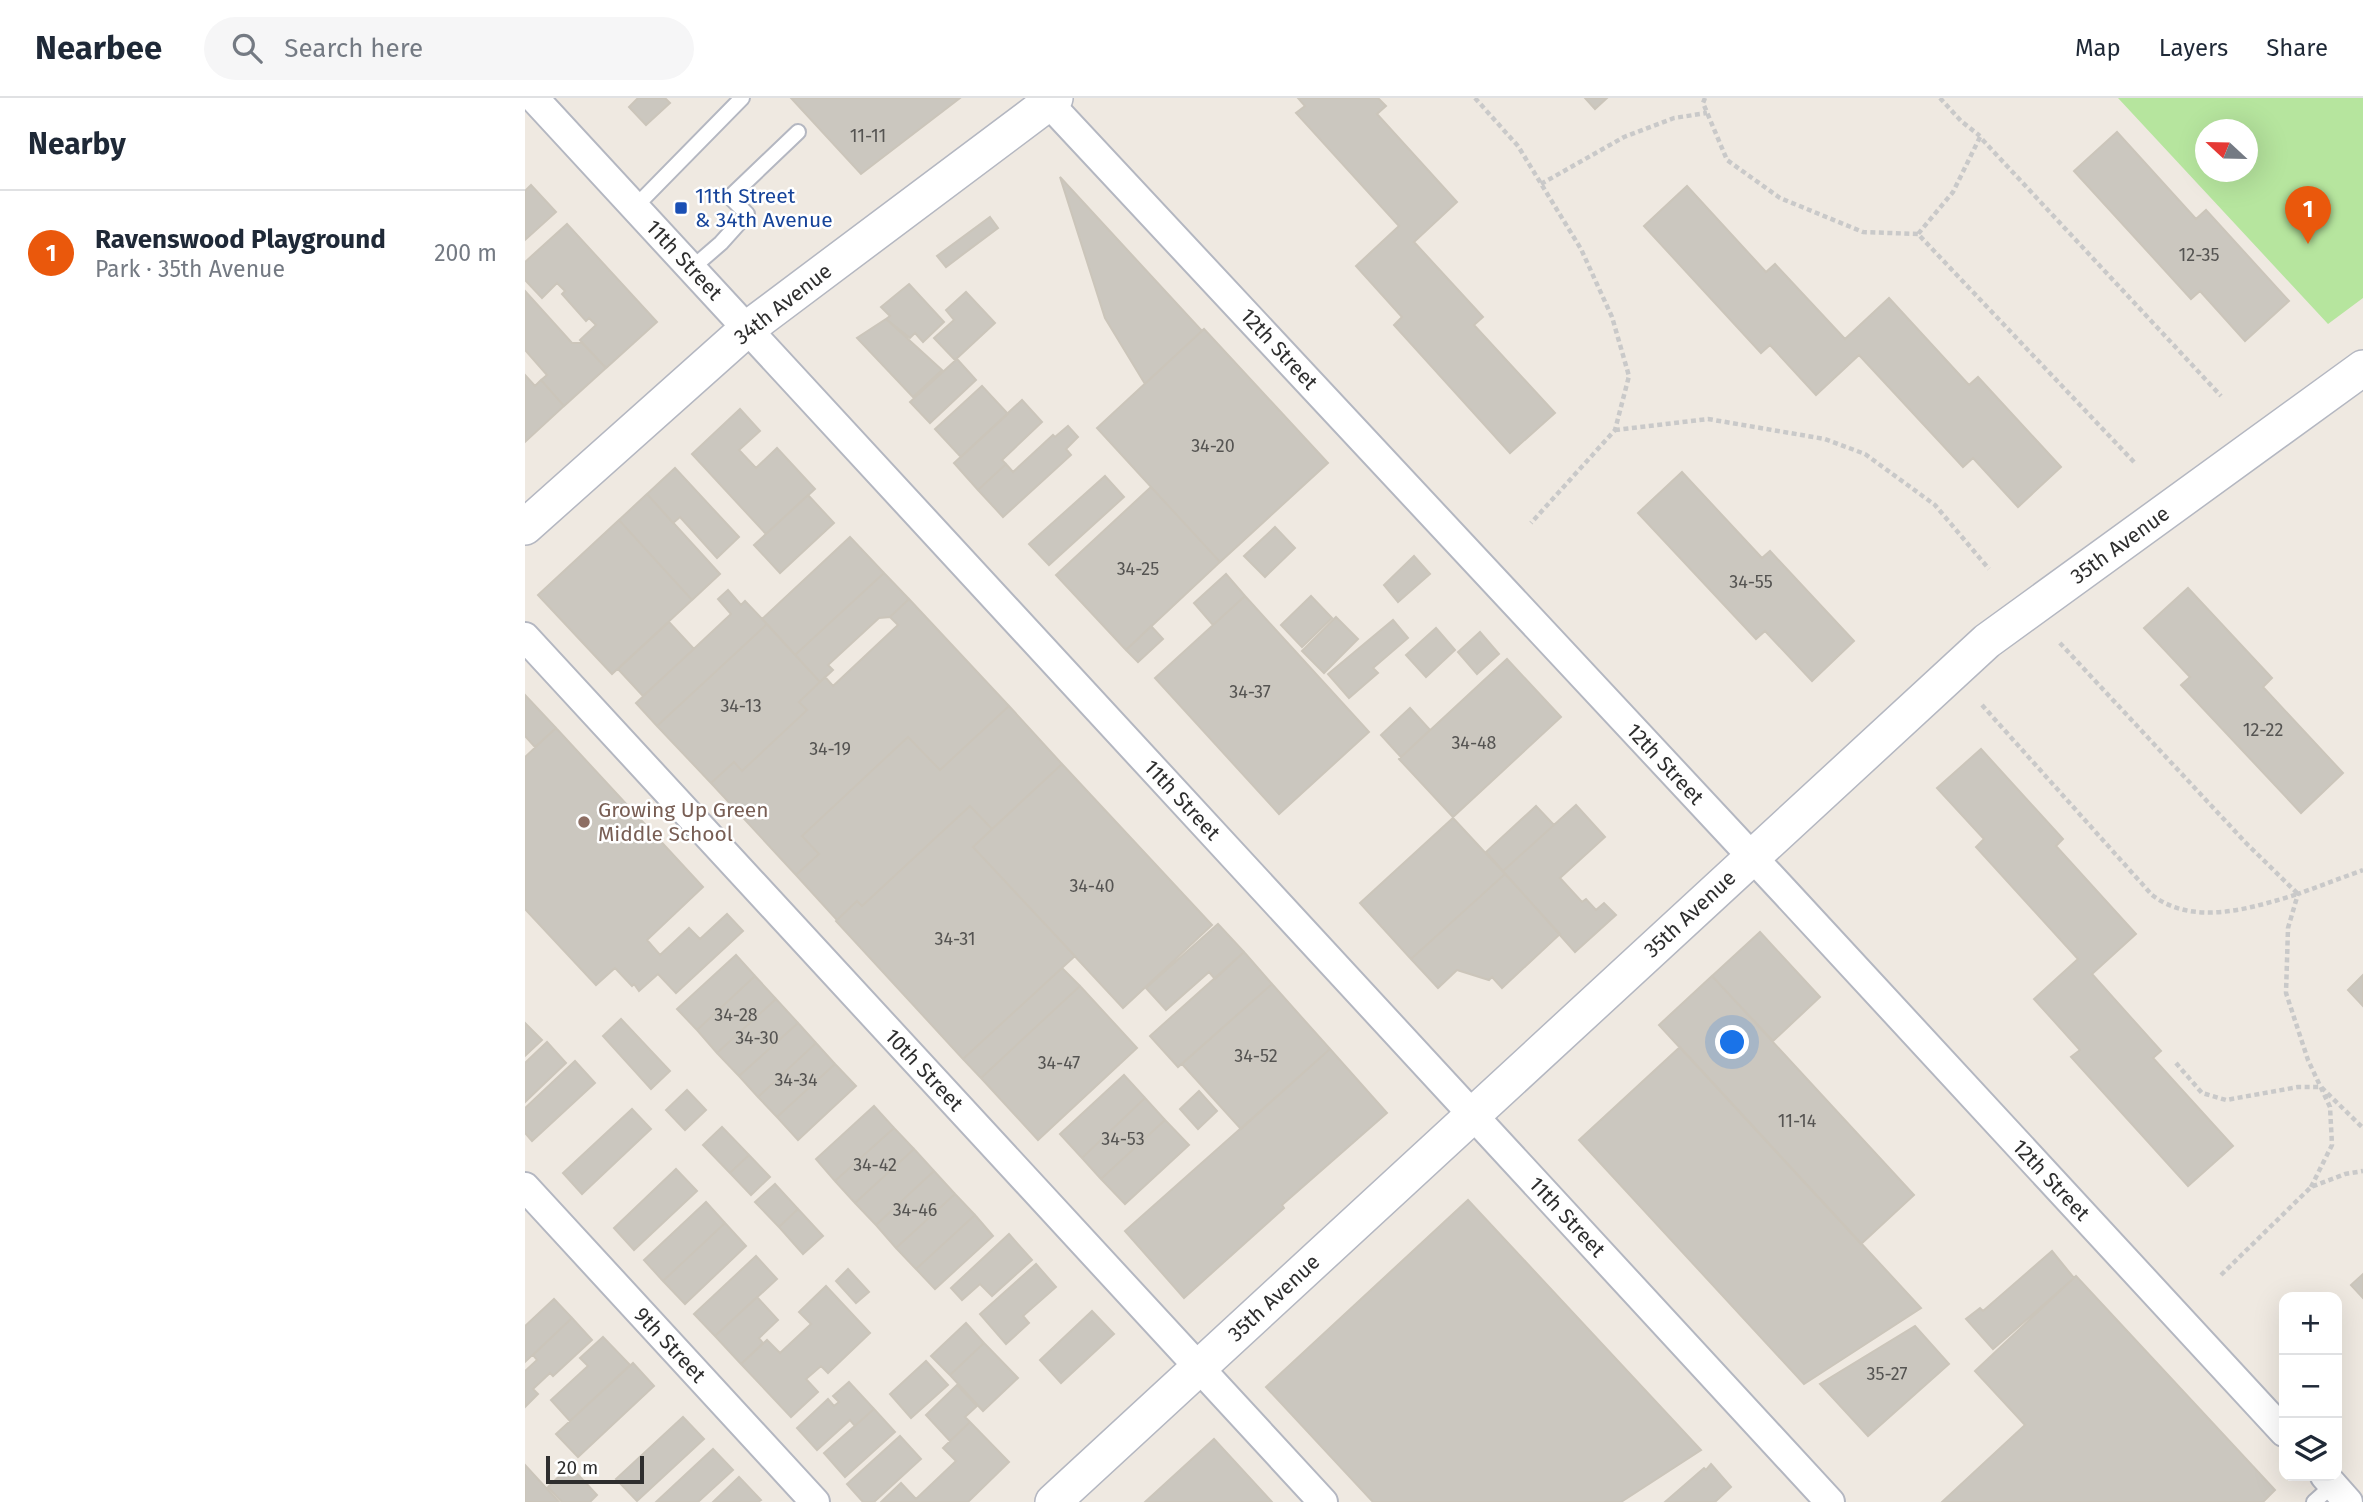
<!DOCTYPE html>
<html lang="en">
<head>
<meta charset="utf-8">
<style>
	body { margin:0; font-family:"Fira Sans",sans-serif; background:#f6f6f7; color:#1f2937 }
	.controls { position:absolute; right:21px; bottom:21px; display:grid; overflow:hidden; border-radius:14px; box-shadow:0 7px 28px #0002 }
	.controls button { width:63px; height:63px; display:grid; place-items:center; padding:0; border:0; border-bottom:2px solid #e0e1e3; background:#fff; color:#1f2937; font:35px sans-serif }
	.compass { position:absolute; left:1670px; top:21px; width:63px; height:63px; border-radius:50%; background:#fff; box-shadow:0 7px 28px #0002; rotate:292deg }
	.scale { position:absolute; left:21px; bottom:18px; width:98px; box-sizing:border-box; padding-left:7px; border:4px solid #2e2e2e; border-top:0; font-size:19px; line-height:24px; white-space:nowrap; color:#2e2e2e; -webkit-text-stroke:5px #fff; paint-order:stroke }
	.you { position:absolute; left:1208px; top:945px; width:24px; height:24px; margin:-18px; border:5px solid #fff; border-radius:50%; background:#1a73e8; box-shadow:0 0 0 10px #1a73e833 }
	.badge { display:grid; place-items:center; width:46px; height:46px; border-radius:50%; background:#ea580c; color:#fff; font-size:23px; font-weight:700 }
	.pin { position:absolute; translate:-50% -58px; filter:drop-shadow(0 2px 4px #0008) }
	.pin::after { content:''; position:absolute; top:37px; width:24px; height:21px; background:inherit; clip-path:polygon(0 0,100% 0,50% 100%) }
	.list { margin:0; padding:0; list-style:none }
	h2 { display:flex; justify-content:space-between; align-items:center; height:91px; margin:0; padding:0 28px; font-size:30px }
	h2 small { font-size:23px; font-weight:400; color:#747a83 }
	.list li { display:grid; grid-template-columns:46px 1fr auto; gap:21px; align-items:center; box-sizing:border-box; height:126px; padding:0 28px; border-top:2px solid #e0e1e3 }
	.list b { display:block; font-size:26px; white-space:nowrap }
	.list p { margin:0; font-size:23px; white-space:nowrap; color:#747a83 }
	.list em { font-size:23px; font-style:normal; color:#747a83 }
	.icon { flex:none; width:38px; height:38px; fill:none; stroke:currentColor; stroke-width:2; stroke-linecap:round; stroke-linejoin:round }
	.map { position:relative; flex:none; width:1838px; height:1404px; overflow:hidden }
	header { display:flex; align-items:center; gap:42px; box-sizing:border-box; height:98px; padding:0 35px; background:#fff; border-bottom:2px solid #e0e1e3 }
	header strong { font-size:33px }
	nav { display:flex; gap:38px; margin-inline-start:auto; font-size:24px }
	.search { width:490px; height:63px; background:#f6f6f7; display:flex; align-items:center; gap:18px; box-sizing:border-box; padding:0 24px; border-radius:38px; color:#747a83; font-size:26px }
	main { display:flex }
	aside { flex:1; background:#fff }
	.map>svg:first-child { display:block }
	.green { fill:#b6e59e; fill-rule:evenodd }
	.building { fill:#cbc7bf; stroke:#cbc5ba; stroke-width:2 }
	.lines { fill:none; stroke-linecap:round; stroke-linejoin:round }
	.service-casing { stroke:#b4b7c1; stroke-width:18 }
	.minor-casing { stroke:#b4b7c1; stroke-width:32 }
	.tertiary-casing { stroke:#b4b7c1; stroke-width:38 }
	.path { stroke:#c9c9c9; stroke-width:4.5; stroke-dasharray:5 3.5; stroke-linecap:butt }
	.service { stroke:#fff; stroke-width:14 }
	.minor { stroke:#fff; stroke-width:28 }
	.tertiary { stroke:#fff; stroke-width:35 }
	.transit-dot { fill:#1a4fb4; stroke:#fff; stroke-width:2.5 }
	.education-dot { fill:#8d6e63; stroke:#fff; stroke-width:2.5 }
	.labels { text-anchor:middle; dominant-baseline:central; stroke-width:5; stroke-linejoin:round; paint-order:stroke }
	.number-label { font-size:18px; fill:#555452 }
	.transit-label { font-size:21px; fill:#164399; stroke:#fff; text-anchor:start }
	.street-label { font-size:21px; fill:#2e2e2e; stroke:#fff }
	.education-label { font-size:21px; fill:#785e54; stroke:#fff; text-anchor:start }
</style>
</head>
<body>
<header>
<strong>Nearbee</strong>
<div class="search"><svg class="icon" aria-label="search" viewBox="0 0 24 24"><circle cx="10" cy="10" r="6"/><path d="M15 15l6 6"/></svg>Search here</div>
<nav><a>Map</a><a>Layers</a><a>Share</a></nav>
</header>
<main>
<aside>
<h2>Nearby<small></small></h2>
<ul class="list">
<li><span class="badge">1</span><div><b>Ravenswood Playground</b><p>Park · 35th Avenue</p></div><em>200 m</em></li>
</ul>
</aside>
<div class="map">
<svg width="1838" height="1404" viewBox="0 0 1838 1404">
	<rect width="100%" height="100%" fill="#efe9e1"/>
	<path class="green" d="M1593 0H1838V200L1803 226ZM1680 32H1722V74H1680Z"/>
	<path class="building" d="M113 0H140L145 5 121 27 104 9Z
		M266 0H435L336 76Z
		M773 0H853L861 8 852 16 932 104 889 144 958 219 949 227 1030 315 985 355 869 227 877 219 831 168 874 128 771 15 780 8Z
		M1060 0H1082L1070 11Z
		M1592 34 1671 121 1681 112 1764 203 1720 243 1675 193 1666 201 1549 73Z
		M535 79 677 233 620 286 580 220Z
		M6 87 31 114 0 142V93Z
		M1162 88 1241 174 1250 166 1320 241 1364 200 1444 287 1453 279 1536 369 1493 409 1448 360 1438 369 1334 257 1291 297 1245 247 1236 255 1119 128Z
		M465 119 473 130 421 169 412 158Z
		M42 126 132 224 81 270 55 242 71 227 64 220 61 223 37 196 40 193 32 185 17 200 0 182V164Z
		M384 186 419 224 398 244 390 235 385 240 361 221 365 218 356 209Z
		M0 193 47 245H57L81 270 39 308 16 282 22 277 0 252Z
		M441 194 470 225 430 262 409 240 429 222 421 212Z
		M361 221 417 272 388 299 332 240Z
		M679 231 803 365 695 464 572 330Z
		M432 261 451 282 405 325 385 304Z
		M0 277 10 288 16 282 39 308 0 344Z
		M457 288 483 316 436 359 410 331Z
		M497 302 517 324 477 362 481 366 453 392 429 365Z
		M215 311 235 333 214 352 231 370 252 350 290 391 241 436 167 356Z
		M543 328 553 339 541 351 546 357 478 419 453 392 481 366 488 374 528 337 530 339Z
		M150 370 214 439 192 460 155 419 148 425 122 396Z
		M1157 374 1237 460 1245 453 1329 543 1287 583 1240 533 1231 541 1113 415Z
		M580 378 599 399 524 467 504 446Z
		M626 389 695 464 601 552 531 477Z
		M122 396 195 476 167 502 94 422Z
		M283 397 309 425 255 475 229 447Z
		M94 422 167 502 87 576 13 497Z
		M750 429 770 450 740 479 719 458Z
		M325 439 359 475 270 557 237 521Z
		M889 458 905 476 873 504 859 487Z
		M359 475 384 501 365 519 354 520 303 567 308 572 295 584 270 557Z
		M701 476 720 498 688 527 669 505Z
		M1663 490 1747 580 1738 589 1818 675 1776 715 1656 587 1665 579 1619 530Z
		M203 492 216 507 220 503 242 526 132 628 111 605 206 516 193 501Z
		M720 498 844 634 754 716 630 580Z
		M786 498 807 520 777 549 756 527Z
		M384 501 484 608 415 672 383 639 277 738 294 756 271 777 186 685 209 664 217 673 282 612 274 604 300 579 308 588 373 527 365 519Z
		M811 519 833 541 799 575 777 553Z
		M868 522 883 540 848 570 853 575 824 600 803 576Z
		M144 524 169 551 118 598 93 571Z
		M242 526 295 584 274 604 282 612 217 673 209 664 186 685 132 628Z
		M626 528 638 541 613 564 601 552Z
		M911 530 930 552 901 579 881 557Z
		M955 534 974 556 952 576 933 554Z
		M982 561 1036 619 928 719 874 661Z
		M0 597 31 630 10 649 0 638Z
		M484 608 537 666 467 731 445 708 337 808 332 803 312 822 271 777 294 756 277 738 383 639 415 672Z
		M885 610 905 632 876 659 856 637Z
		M31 630 178 789 122 842 135 857 164 830 175 841 202 816 218 833 151 895 133 876 114 893 109 886 107 888 90 870 71 887 0 811V659Z
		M1456 651 1538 741 1531 748 1611 836 1567 876 1636 953 1628 960 1708 1048 1663 1088 1546 959 1555 952 1509 901 1553 861 1451 749 1459 741 1412 690Z
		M537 666 687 827 598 910 448 749Z
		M1051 707 1080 739 1035 780 1057 804 1061 801 1071 812 1079 805 1091 817 1050 854 978 773Z
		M445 708 467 731 448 749 550 858 438 961 311 823 332 803 337 808Z
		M1011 708 1029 727 978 773 961 754Z
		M928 720 980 776 886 861 835 805Z
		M980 776 1035 836 977 890 967 879 964 882 932 872 913 890 886 861Z
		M693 826 719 854 690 881 684 874 641 912 621 890Z
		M1235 834 1295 899 1248 943 1187 878Z
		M719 854 747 886 653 969 625 938Z
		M211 857 230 878 172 932 152 911Z
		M537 870 555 888 456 980 438 961Z
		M1838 877V908L1823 892Z
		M230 878 251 901 192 955 172 932Z
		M1187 878 1389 1097 1336 1146 1134 927Z
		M747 886 805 951 716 1031 657 966Z
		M555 888 612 950 513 1042 456 980Z
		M251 901 273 925 214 978 192 955Z
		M96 921 145 973 126 991 78 938Z
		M0 925 17 942 0 958Z
		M273 925 291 945 233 999 214 978Z
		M22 944 41 965 0 1004V965Z
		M291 945 310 966 252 1019 233 999Z
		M1155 949 1396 1210 1279 1286 1054 1042Z
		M805 951 862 1015 757 1107 759 1110 659 1200 600 1133Z
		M50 963 70 985 7 1043 0 1035V1010Z
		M310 966 331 988 273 1042 252 1019Z
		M599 977 620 1000 557 1060 535 1036Z
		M162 992 181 1012 160 1032 141 1012Z
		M674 993 692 1013 673 1031 655 1011Z
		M620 1000 640 1022 576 1081 557 1060Z
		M349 1008 369 1030 310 1083 291 1061Z
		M107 1011 126 1031 57 1096 38 1075Z
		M640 1022 664 1047 600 1106 576 1081Z
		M197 1029 224 1057 205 1075 178 1047Z
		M369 1030 389 1051 330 1105 310 1083Z
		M389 1051 409 1073 351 1127 330 1105Z
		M224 1057 245 1079 226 1097 205 1075Z
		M151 1071 172 1093 109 1152 89 1130Z
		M409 1073 430 1096 371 1150 351 1127Z
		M250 1086 273 1111 254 1129 230 1104Z
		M430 1096 450 1117 391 1171 371 1150Z
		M943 1102 1176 1352 1096 1404H848L741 1289Z
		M181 1104 200 1125 138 1183 119 1162Z
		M273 1111 298 1138 278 1156 254 1129Z
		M450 1117 468 1138 410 1191 391 1171Z
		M200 1125 221 1148 160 1206 138 1183Z
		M484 1136 507 1162 467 1198 455 1186 437 1202 426 1190Z
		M1527 1153 1549 1180 1468 1251 1441 1221 1455 1210 1458 1213Z
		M231 1158 252 1181 190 1238 169 1216Z
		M511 1166 531 1189 498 1218 504 1225 481 1246 455 1216Z
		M323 1171 344 1194 331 1205 311 1183Z
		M1838 1176V1200L1826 1187Z
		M1551 1178 1750 1392 1738 1404H1417L1500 1327 1450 1273Z
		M301 1188 345 1235 303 1275 296 1268 281 1281 293 1294 266 1319 216 1266 242 1242 255 1255 286 1226 274 1214Z
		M232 1199 253 1222 234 1240 238 1245 216 1266 190 1238Z
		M29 1201 47 1220 0 1264V1228Z
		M567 1213 589 1236 536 1285 515 1262Z
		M47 1220 67 1242 28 1278 25 1275 8 1291 13 1296 0 1309V1273L12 1262 8 1257Z
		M441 1225 459 1245 425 1277 406 1258Z
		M1390 1228 1424 1266 1343 1338 1295 1286Z
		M78 1239 105 1267 45 1323 26 1302 63 1268 55 1260Z
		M459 1245 493 1280 458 1313 425 1277Z
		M401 1263 423 1287 386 1320 365 1296Z
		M108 1265 129 1288 53 1359 31 1336Z
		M324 1284 349 1311 330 1328 325 1322 292 1352 272 1330 303 1301 309 1308 314 1304 308 1298Z
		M432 1287 452 1308 440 1319 445 1324 425 1343 401 1317Z
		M349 1311 370 1334 320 1379 299 1355Z
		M158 1319 179 1341 112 1403 91 1381Z
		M445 1324 484 1364 443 1404H356L376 1385 391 1401 431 1363 418 1350Z
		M375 1338 396 1361 349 1404H338L322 1386Z
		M689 1341 747 1404H620Z
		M188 1351 208 1372 173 1404H131Z
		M1186 1366 1206 1389 1190 1404H1140L1179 1370 1181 1372Z
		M0 1367 34 1404H0Z
		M45 1368 72 1397 65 1404H37L23 1389Z
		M214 1379 236 1402 233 1404H188Z"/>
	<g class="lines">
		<defs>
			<path id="service" d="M110 109 217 0
				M166 171 196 145 222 116 205 99 273 34
				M1789 1404 1808 1387"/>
			<path id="minor" d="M9 0 1305 1404
				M519 0 1259 793 1759 1334
				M0 539 798 1404
				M0 1089 290 1404
				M1800 1378 1823 1404"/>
			<path id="tertiary" d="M0 429 222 231 530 0
				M528 1404 1462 543 1838 270"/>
		</defs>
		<use href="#service" class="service-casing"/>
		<use href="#minor" class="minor-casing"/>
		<use href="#tertiary" class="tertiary-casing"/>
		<path class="path" d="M950 0 993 48 1056 151 1087 219 1104 278 1090 332 1006 425
			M1180 0 1178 5 1202 62 1255 100 1338 134 1393 136
			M1415 0 1436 23 1455 38
			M1016 86 1099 39 1149 20 1182 15
			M1090 332 1183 321 1300 341 1340 356 1410 407 1464 471
			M1609 364 1393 136 1428 94 1455 39 1696 298
			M1457 607 1627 797C1669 829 1727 810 1773 796L1721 745 1534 544
			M1651 965 1677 995 1701 1002 1773 989H1796L1838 1030
			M1786 1089 1807 1047 1805 1009 1783 962 1761 895 1763 830 1773 796 1838 772
			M1696 1177 1786 1089 1820 1076 1838 1073"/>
		<use href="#service" class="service"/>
		<use href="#minor" class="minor"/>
		<use href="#tertiary" class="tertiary"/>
	</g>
	<rect class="transit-dot" x="149" y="103" width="14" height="14" rx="3.5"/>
	<circle class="education-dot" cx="59" cy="724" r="7"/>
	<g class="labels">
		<g class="number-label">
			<text x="343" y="38">11-11</text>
			<text x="1674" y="157">12-35</text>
			<text x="688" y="348">34-20</text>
			<text x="613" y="471">34-25</text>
			<text x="1226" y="484">34-55</text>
			<text x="725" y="594">34-37</text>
			<text x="216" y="608">34-13</text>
			<text x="1738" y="632">12-22</text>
			<text x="949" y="645">34-48</text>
			<text x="305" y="651">34-19</text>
			<text x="567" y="788">34-40</text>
			<text x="430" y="841">34-31</text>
			<text x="211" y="917">34-28</text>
			<text x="232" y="940">34-30</text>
			<text x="731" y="958">34-52</text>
			<text x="534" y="965">34-47</text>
			<text x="271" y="982">34-34</text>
			<text x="1272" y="1023">11-14</text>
			<text x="598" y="1041">34-53</text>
			<text x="350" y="1067">34-42</text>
			<text x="390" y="1112">34-46</text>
			<text x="1362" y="1276">35-27</text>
		</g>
		<g class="transit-label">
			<text x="170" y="98">11th Street<tspan x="170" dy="24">&amp; 34th Avenue</tspan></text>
		</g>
		<g class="street-label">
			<text transform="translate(159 162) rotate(47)">11th Street</text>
			<text transform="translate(258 206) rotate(-38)">34th Avenue</text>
			<text transform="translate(754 251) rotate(47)">12th Street</text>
			<text transform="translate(1595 447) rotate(-36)">35th Avenue</text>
			<text transform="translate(1140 666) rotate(47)">12th Street</text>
			<text transform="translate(657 702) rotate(47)">11th Street</text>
			<text transform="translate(1165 816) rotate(-43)">35th Avenue</text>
			<text transform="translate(399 972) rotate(47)">10th Street</text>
			<text transform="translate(1526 1082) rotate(47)">12th Street</text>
			<text transform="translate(1042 1119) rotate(47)">11th Street</text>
			<text transform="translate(749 1200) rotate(-43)">35th Avenue</text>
			<text transform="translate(145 1247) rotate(47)">9th Street</text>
		</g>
		<g class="education-label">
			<text x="73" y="712">Growing Up Green<tspan x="73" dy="24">Middle School</tspan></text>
		</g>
	</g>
</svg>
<div class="controls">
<button>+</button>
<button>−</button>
<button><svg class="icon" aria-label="layers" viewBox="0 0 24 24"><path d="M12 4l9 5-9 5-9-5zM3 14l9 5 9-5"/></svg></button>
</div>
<svg class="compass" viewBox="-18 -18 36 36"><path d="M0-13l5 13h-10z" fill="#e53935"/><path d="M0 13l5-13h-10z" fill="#747a83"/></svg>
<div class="scale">20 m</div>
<div class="you"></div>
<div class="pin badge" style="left:1783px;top:146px">1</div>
</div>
</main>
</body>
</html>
